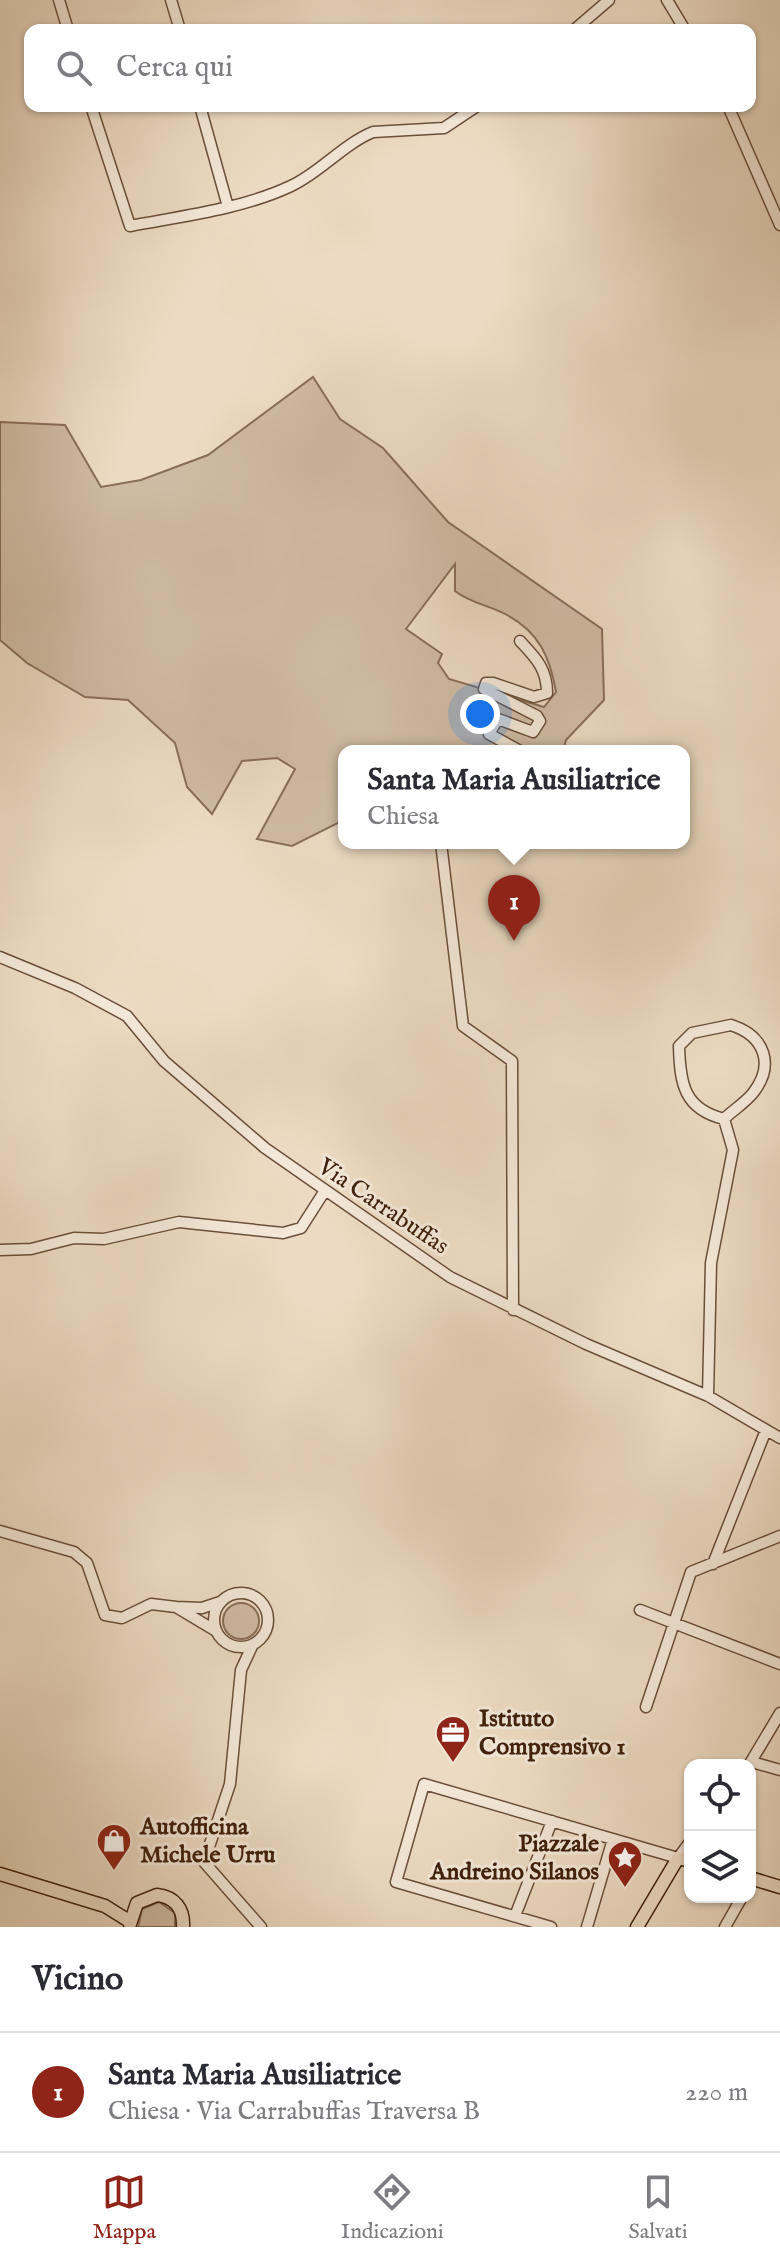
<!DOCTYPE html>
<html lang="it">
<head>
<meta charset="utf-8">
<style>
	body { margin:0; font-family:"IM FELL English",serif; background:#f2f2f3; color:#2b2b33 }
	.controls { position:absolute; right:24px; bottom:24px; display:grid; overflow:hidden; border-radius:16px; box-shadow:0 2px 6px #0004 }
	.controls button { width:72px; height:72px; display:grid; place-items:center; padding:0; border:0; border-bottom:2px solid #e1e1e2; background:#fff; color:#2b2b33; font:40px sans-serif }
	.you { position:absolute; left:480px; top:714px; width:28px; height:28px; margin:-20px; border:6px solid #fff; border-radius:50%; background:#1a73e8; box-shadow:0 0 0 12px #1a73e833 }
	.badge { display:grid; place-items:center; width:52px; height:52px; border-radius:50%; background:#8f2418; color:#fff; font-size:26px; font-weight:700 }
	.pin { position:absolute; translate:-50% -66px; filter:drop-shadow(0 2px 4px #0008) }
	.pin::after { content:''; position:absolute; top:42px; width:28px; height:24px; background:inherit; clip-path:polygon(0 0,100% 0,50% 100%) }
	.popup { position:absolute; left:338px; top:745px; width:352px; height:104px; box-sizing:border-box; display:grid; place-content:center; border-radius:16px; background:#fff; filter:drop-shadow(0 2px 6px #0005); font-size:26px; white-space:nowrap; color:#7c7c81 }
	.popup b { font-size:30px; color:#2b2b33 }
	.popup::after { content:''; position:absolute; left:50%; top:100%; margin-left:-16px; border:16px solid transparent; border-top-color:#fff }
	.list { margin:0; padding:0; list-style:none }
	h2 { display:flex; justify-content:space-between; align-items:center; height:104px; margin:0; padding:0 32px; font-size:34px }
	h2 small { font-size:26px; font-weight:400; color:#7c7c81 }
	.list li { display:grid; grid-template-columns:52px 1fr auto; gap:24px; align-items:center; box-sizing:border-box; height:120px; padding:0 32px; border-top:2px solid #e1e1e2 }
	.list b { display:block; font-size:30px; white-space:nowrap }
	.list p { margin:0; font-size:26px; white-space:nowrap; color:#7c7c81 }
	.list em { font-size:26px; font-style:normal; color:#7c7c81 }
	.icon { flex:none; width:44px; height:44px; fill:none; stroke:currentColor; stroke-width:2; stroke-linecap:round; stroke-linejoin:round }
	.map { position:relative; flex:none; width:780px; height:1927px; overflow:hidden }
	.search { position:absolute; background:#fff; box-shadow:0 2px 6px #0004; left:24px; right:24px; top:24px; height:88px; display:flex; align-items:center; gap:20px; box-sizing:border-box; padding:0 28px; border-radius:16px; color:#7c7c81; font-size:30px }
	.sheet { height:224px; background:#fff }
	nav { display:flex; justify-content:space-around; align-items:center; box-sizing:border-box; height:112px; border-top:2px solid #e1e1e2; background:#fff; font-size:22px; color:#7c7c81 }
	nav a { display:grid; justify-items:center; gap:4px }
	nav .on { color:#8f2418 }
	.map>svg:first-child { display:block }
	.green { fill:#cfbba3; stroke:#886e58; stroke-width:2; fill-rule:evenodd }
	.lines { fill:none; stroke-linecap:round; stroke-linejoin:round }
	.minor-casing { stroke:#6b4f3a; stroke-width:13 }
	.major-casing { stroke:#40210d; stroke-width:15 }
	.minor { stroke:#f3e7d7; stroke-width:10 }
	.major { stroke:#ecdac2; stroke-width:12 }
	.labels { text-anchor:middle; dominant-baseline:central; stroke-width:6; stroke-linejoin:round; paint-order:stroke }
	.street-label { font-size:24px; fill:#40210d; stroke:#f3e7d7 }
	.poi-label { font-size:24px; font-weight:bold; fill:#40210d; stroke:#f3e7d7; text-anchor:start }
</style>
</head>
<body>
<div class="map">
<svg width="780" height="1927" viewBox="0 0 780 1927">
	<rect width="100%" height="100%" fill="#ecdac2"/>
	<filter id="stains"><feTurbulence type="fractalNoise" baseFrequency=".0025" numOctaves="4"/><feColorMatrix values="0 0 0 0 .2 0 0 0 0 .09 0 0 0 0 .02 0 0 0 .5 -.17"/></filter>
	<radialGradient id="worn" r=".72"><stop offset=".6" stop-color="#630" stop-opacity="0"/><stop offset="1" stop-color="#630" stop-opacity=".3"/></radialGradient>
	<path class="green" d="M313 377 340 419 383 448 448 522 602 629 604 700 566 740 563 751H344V820L292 846 257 839 295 769 277 758 242 761 212 814 187 787 175 743 128 700 85 697 27 663 0 640V422L65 425 101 487 141 480 208 455ZM455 564V591C472 604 489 605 507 615 539 632 550 657 556 692L544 707 449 679 438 663 442 654 406 629Z
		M223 1621a18 18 0 1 1 36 0a18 18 0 1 1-36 0Z
		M159 1902 175 1913V1927H138L142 1909Z"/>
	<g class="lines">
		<defs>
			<path id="minor" d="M59 0 68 30
				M171 0 180 30
				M667 0 685 30
				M574 30 609 0
				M91 106 130 226C183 216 242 209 291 186 321 172 342 145 373 132L444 128 477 106
				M200 106 228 207
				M728 106 780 225
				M520 751 489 734 498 719 533 732 540 721 537 716 484 689 486 683H493L534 697 547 693C547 669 536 658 520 641
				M441 843 463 1026 512 1061 513 1310
				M0 957 75 988 127 1016 164 1061 265 1148 450 1277 586 1344 708 1396 780 1438
				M731 1025C765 1036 775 1065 753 1093 745 1103 733 1110 724 1119 684 1109 680 1084 679 1046L692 1033Z
				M0 1250 31 1249 74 1238 104 1239 179 1222 283 1233 301 1228 324 1192
				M708 1396 711 1263 733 1150 724 1119
				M0 1531 74 1552 87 1563 105 1615 122 1618 151 1604 176 1607
				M713 1564 766 1430
				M214 1620a27 27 0 1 1 54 0a27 27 0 1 1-54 0Z
				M640 1610 780 1664
				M216 1631 176 1607 202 1608 220 1602
				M253 1644 241 1670 230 1784 204 1862 261 1927
				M646 1707 691 1572 780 1536
				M752 1762 780 1770
				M749 1765 780 1713
				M515 1916 552 1821
				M551 1927 396 1882 424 1784 678 1858 690 1842
				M587 1927 613 1839
				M725 1927 742 1897"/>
			<path id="major" d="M0 1874 105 1906 129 1921
				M750 1878 780 1887
				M130 1924 137 1903 157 1895C175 1897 184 1909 183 1927
				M637 1927 678 1858 690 1861"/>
		</defs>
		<use href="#minor" class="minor-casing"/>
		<use href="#major" class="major-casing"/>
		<use href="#minor" class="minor"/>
		<use href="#major" class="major"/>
	</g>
	<defs>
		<symbol id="office-pin" viewBox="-11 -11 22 30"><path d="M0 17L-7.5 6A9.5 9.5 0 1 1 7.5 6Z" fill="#8f2418" stroke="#f3e7d7"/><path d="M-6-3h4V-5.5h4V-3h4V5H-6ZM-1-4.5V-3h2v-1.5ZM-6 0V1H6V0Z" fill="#fff"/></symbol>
		<symbol id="shop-pin" viewBox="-11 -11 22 30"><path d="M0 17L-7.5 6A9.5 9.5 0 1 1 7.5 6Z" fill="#8f2418" stroke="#f3e7d7"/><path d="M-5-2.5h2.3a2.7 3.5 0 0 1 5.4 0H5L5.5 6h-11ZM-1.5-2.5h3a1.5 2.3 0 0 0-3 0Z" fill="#fff"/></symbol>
		<symbol id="sight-pin" viewBox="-11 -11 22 30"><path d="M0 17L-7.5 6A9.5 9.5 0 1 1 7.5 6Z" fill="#8f2418" stroke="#f3e7d7"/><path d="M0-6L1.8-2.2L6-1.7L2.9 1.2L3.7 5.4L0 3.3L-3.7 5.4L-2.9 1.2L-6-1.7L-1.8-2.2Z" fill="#fff"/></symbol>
	</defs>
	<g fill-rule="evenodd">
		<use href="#office-pin" x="433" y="1713" width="40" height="54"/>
		<use href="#shop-pin" x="94" y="1821" width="40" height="54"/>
		<use href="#sight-pin" x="605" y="1838" width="40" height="54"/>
	</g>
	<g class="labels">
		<g class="street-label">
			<text transform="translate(383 1207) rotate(34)">Via Carrabuffas</text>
		</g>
		<g class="poi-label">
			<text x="479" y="1719">Istituto<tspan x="479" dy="28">Comprensivo 1</tspan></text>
			<text x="140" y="1827">Autofficina<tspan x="140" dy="28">Michele Urru</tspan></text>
			<text x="599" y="1844" text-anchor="end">Piazzale<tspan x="599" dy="28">Andreino Silanos</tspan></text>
		</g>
	</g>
	<rect width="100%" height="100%" filter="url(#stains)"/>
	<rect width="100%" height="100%" fill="url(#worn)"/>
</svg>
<div class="controls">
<button><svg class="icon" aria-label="locate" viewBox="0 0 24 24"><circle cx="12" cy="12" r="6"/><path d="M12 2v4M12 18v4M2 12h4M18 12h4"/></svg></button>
<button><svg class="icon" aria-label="layers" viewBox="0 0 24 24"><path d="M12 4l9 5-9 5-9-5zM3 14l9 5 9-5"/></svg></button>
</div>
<div class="you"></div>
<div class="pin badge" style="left:514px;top:941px">1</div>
<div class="popup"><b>Santa Maria Ausiliatrice</b>Chiesa</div>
<div class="search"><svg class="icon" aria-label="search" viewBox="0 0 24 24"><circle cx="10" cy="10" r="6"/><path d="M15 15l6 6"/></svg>Cerca qui</div>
</div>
<section class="sheet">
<h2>Vicino<small></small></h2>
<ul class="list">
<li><span class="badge">1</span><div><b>Santa Maria Ausiliatrice</b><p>Chiesa · Via Carrabuffas Traversa B</p></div><em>220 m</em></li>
</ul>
</section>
<nav>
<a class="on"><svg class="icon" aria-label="map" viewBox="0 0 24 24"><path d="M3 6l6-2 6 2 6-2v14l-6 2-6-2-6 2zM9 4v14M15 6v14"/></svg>Mappa</a>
<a><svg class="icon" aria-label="directions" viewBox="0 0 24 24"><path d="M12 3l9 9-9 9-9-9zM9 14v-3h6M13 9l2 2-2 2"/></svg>Indicazioni</a>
<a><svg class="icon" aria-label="saved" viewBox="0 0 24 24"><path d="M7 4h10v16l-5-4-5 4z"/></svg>Salvati</a>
</nav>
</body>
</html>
